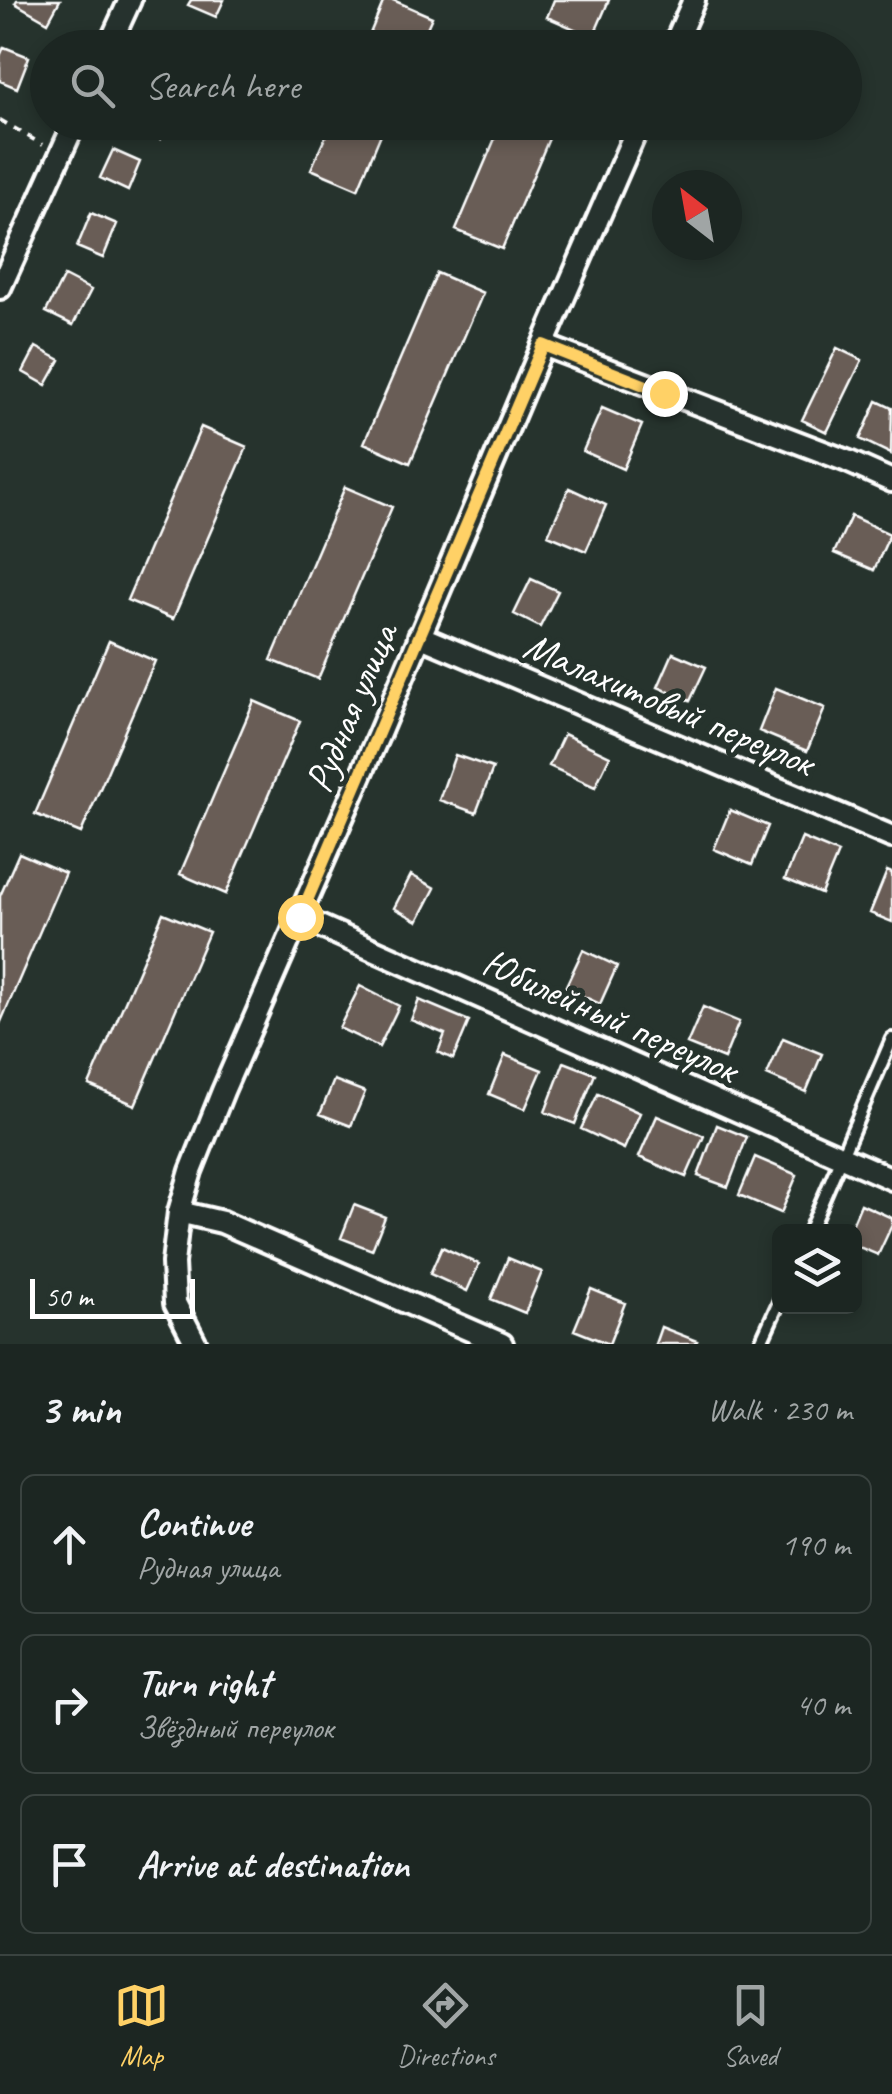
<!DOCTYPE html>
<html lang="en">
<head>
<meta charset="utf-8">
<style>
	body { margin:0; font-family:Caveat,sans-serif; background:#29322f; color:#f1f3f6 }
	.controls { position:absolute; right:30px; bottom:30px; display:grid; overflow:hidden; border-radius:15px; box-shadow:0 5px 15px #0003 }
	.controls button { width:90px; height:90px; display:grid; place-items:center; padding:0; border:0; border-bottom:2px solid #3a4340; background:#1c2622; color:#f1f3f6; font:50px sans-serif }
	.compass { position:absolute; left:652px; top:170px; width:90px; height:90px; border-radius:50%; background:#1c2622; box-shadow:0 5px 15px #0003; rotate:329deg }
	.scale { position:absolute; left:30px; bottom:25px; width:165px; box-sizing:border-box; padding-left:10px; border:5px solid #fff; border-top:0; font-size:28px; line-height:35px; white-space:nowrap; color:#fff; -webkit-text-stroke:8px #26332d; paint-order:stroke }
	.stop { position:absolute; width:30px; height:30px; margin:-22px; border:8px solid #ffd166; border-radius:50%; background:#fff }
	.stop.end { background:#ffd166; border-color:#fff; box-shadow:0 2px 10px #0008 }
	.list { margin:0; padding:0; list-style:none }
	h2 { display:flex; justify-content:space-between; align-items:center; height:130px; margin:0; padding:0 40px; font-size:42px }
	h2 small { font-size:32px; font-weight:400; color:#a0a5a5 }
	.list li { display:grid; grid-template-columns:65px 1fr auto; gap:30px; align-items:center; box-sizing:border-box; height:140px; margin:0 20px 20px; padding:0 20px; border:2px solid #3a4340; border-radius:15px }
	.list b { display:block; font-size:38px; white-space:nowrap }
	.list p { margin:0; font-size:32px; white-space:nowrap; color:#a0a5a5 }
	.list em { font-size:32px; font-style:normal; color:#a0a5a5 }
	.icon { flex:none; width:55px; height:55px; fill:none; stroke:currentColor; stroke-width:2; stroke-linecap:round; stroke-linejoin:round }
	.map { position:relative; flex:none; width:892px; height:1344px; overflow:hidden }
	.search { position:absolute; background:#1c2622; box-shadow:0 5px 15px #0003; left:30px; right:30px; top:30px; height:110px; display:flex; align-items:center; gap:25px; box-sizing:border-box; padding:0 35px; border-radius:55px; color:#a0a5a5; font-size:38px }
	.sheet { height:610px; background:#1c2622 }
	nav { display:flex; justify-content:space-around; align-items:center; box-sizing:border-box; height:140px; border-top:2px solid #3a4340; background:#1c2622; font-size:28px; color:#a0a5a5 }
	nav a { display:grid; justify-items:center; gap:5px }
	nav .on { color:#ffd166 }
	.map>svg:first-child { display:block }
	.building { fill:#695d56; stroke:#fff; stroke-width:2.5 }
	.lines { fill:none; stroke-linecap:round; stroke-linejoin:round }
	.lane-casing { stroke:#fff; stroke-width:18 }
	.street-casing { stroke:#fff; stroke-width:28 }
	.path { stroke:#fff; stroke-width:4; stroke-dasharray:8 8; stroke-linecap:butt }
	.lane { stroke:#26332d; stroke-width:10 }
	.street { stroke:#26332d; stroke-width:20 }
	.route { stroke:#ffd166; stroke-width:12 }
	.labels { text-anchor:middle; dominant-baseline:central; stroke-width:10; stroke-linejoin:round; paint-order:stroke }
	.street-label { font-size:40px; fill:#fff; stroke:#26332d }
</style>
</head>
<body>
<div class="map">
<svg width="892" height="1344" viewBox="0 0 892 1344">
	<rect width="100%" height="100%" fill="#26332d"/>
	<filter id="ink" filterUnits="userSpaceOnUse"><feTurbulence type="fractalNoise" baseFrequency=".01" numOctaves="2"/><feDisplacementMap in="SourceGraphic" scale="20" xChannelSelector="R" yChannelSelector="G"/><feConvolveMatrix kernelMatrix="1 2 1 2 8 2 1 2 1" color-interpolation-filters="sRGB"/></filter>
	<g filter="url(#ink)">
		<path class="building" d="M17 0H60L48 22 15 3Z
			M191 0H224L216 17 188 5Z
			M384 0H393L432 17 418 48H364Z
			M554 0H609L593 37 547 17Z
			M4 47 29 57 17 88 0 81V56Z
			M139 122H168L160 139 137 128Z
			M332 122H386L358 189 311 169Z
			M502 122H556L502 249 456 230Z
			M113 150 140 162 128 191 100 178Z
			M91 213 117 224 103 258 77 247Z
			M437 273 483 293 410 463 364 443Z
			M64 276 91 290 73 325 46 312Z
			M36 347 60 360 46 385 23 372Z
			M837 348 862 360 827 432 802 420Z
			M877 401 892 408 891 454 860 439Z
			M602 408 642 425 623 469 583 451Z
			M201 427 247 447 173 619 127 600Z
			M345 487 392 507 318 679 271 660Z
			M569 488 606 505 586 551 548 535Z
			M851 516 890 534 874 570 834 553Z
			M531 579 558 591 540 627 514 614Z
			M109 641 155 661 81 833 35 814Z
			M673 653 706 667 690 701 658 687Z
			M776 688 825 708 807 751 759 731Z
			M254 701 300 721 226 894 180 874Z
			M564 734 610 756 595 787 549 766Z
			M455 755 493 768 476 813 439 800Z
			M730 810 768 826 752 865 714 849Z
			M802 838 838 853 821 894 785 879Z
			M19 853 65 873 0 1024V896Z
			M887 871 892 873V922L870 913Z
			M411 875 435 888 418 921 394 908Z
			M163 913 209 932 135 1105 89 1085Z
			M583 950 617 966 600 1004 565 988Z
			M360 986 399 1006 379 1047 339 1028Z
			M419 1000 469 1021 453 1059 438 1052 445 1034 411 1020Z
			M703 1007 739 1022 724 1059 687 1044Z
			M783 1038 822 1054 806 1092 767 1075Z
			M505 1055 542 1070 525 1109 489 1094Z
			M564 1062 595 1074 575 1124 545 1112Z
			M334 1080 365 1092 351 1126 320 1114Z
			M598 1094 640 1113 624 1149 581 1129Z
			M657 1116 704 1136 686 1177 639 1157Z
			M717 1125 747 1137 728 1187 698 1176Z
			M755 1157 797 1175 781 1213 739 1195Z
			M861 1204 892 1218V1225L878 1255 854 1245V1232H849Z
			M354 1205 385 1217 372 1250 341 1238Z
			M442 1247 479 1264 467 1291 430 1274Z
			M508 1258 542 1272 525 1313 491 1299Z
			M591 1289 625 1303 609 1344 574 1330Z
			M661 1327 697 1341 695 1344H655Z"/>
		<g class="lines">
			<defs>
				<path id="lane" d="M809 1232 892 1039
					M760 1344 780 1300"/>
				<path id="street" d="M108 48 130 0
					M673 48 694 0
					M0 288 75 122
					M543 345 847 461 892 481
					M419 636 892 837
					M299 917 892 1179
					M179 1212 222 1222 502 1344
					M196 1344 175 1303 173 1263 179 1212 191 1171 223 1091 378 736 543 345 640 122"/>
			</defs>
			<use href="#lane" class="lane-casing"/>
			<use href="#street" class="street-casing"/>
			<path class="path" d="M0 120 43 145"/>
			<use href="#lane" class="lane"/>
			<use href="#street" class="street"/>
		</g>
	</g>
	<g class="lines" filter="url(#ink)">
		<path class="route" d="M300 917 543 345 664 393"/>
	</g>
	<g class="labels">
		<g class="street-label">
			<text transform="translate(669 704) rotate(23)">Малахитовый переулок</text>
			<text transform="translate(351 708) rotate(-67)">Рудная улица</text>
			<text transform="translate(610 1016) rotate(24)">Юбилейный переулок</text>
		</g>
	</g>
</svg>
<div class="controls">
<button><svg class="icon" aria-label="layers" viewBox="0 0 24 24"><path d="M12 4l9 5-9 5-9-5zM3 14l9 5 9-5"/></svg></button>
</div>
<svg class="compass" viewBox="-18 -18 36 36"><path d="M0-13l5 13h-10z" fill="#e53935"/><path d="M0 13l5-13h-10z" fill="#a0a5a5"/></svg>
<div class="scale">50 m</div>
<div class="stop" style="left:300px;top:917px"></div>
<div class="stop end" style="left:664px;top:393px"></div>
<div class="search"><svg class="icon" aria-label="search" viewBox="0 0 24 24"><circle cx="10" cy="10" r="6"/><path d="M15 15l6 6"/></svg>Search here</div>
</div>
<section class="sheet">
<h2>3 min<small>Walk · 230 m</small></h2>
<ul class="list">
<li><svg class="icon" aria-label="ahead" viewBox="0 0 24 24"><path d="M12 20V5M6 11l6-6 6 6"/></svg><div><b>Continue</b><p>Рудная улица</p></div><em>190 m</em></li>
<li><svg class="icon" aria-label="right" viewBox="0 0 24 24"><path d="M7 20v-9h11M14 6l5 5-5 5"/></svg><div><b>Turn right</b><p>Звёздный переулок</p></div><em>40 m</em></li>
<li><svg class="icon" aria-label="arrive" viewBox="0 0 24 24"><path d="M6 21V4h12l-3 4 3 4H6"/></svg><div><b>Arrive at destination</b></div></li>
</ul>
</section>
<nav>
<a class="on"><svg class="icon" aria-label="map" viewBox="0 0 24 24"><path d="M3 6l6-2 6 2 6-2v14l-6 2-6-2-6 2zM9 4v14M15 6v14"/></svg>Map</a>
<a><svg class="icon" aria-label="directions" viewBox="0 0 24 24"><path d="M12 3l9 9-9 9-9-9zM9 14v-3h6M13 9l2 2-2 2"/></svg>Directions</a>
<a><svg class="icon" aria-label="saved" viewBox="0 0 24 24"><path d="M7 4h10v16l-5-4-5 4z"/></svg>Saved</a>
</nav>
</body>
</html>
